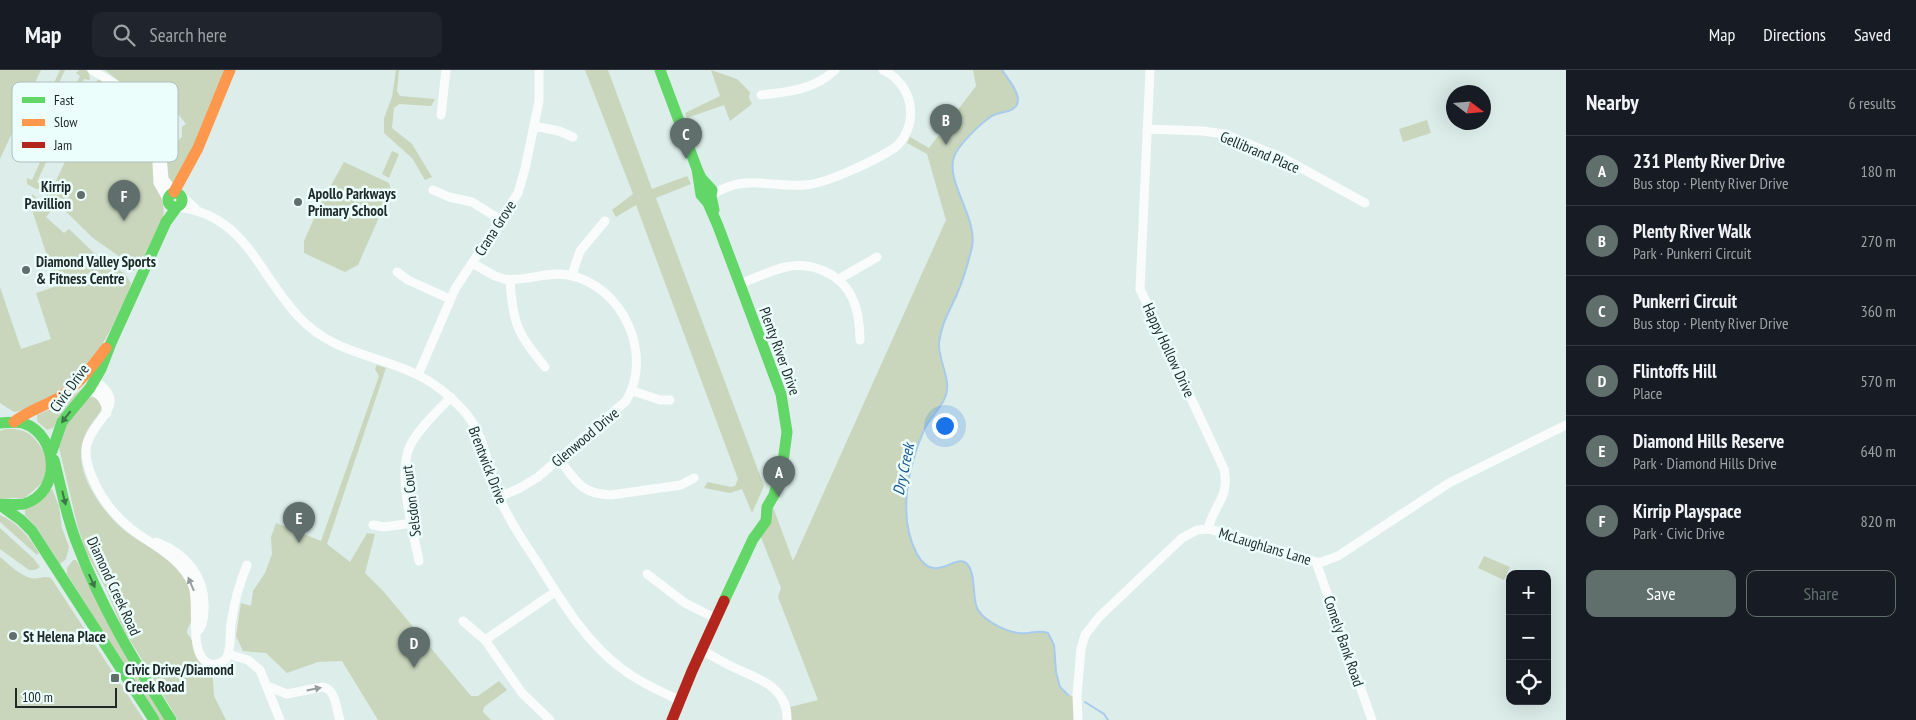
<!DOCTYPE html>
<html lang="en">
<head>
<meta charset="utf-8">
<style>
	body { margin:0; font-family:"PT Sans Narrow",sans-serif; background:#20242c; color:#f1f3f6 }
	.controls { position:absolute; right:15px; bottom:15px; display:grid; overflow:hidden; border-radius:10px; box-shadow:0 5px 20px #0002 }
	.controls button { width:45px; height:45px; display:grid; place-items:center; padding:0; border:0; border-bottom:1px solid #363941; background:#171b24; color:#f1f3f6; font:25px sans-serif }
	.compass { position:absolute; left:1446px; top:15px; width:45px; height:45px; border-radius:50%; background:#171b24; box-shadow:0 5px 20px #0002; rotate:106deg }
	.scale { position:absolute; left:15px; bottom:12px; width:102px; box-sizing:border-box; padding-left:5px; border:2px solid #1e2928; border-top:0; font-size:14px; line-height:18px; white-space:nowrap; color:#1e2928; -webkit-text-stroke:4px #ecfefb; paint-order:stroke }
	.you { position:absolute; left:944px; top:355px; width:18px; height:18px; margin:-12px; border:4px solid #fff; border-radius:50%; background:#1a73e8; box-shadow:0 0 0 8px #1a73e833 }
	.badge { display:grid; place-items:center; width:32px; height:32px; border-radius:50%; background:#606e6c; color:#fff; font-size:16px; font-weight:700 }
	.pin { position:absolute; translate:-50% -41px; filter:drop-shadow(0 1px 2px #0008) }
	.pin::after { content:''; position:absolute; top:26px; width:18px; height:15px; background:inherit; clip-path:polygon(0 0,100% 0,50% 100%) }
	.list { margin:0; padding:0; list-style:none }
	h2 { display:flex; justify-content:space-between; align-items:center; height:65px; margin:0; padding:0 20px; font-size:21px }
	h2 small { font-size:16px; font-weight:400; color:#9ea1a6 }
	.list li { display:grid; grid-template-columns:32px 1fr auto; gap:15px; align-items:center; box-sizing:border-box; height:70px; padding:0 20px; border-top:1px solid #363941 }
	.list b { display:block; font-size:19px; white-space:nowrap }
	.list p { margin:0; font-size:16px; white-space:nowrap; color:#9ea1a6 }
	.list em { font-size:16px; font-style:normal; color:#9ea1a6 }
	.actions { display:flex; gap:10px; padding:15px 20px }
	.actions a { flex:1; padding:11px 0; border:1px solid #606e6c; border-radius:10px; text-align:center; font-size:18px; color:#606e6c }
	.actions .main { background:#606e6c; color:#fff }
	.icon { flex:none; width:28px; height:28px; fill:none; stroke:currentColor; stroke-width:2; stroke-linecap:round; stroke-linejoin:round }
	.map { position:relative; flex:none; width:1566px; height:650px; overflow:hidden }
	header { display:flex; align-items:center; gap:30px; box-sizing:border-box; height:70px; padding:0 25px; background:#171b24; border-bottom:1px solid #363941 }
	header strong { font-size:24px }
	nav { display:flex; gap:28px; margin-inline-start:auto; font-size:18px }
	.search { width:350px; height:45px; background:#20242c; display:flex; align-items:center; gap:12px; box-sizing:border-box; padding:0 18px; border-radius:10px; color:#9ea1a6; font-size:19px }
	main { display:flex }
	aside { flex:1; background:#171b24 }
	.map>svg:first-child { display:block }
	.green { fill:#c9d6bc }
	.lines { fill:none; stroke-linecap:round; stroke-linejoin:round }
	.stream { stroke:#a8cbed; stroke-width:2 }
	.street { stroke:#fafcfc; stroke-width:9 }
	.fast { stroke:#63d668; stroke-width:11 }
	.slow { stroke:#ff974d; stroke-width:11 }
	.jam { stroke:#b3261e; stroke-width:11 }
	.oneway { fill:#3d7745 }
	.oneway2 { fill:#979d9d }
	.poi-dot { fill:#606e6c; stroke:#ecfefb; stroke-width:2 }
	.labels { text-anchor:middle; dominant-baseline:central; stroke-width:5; stroke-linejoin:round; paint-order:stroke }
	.street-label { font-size:15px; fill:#1e2928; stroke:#ecfefb }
	.poi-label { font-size:15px; font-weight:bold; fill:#1e2928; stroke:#ecfefb; text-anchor:start }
	.water-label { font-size:16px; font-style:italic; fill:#195490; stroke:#ecfefb }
	.key { fill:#ecfefb; stroke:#aebebc; stroke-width:1 }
	.key-label { font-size:14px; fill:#1e2928 }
</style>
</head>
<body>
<header>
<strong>Map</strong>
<div class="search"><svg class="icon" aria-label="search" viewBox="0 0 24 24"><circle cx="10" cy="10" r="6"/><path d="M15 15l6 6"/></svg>Search here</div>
<nav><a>Map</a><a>Directions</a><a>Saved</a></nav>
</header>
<main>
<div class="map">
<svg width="1566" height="650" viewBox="0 0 1566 650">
	<rect width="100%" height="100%" fill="#dcedea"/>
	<path class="green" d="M0 0H41L23 38 28 41 24 50 19 48 0 89Z
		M60 0H65L43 47 48 50 44 59 39 57 24 90 19 88 34 55 30 52 34 43 39 45Z
		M79 0H86L89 3 90 9 89 10 84 9 62 57 67 59 63 67 58 66 37 112 42 115 39 119H36L27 114V108L32 110 53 63 49 61 53 52 58 54 80 6 76 3Z
		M105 0H228L179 109 174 114 167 111 165 80 182 67V57L186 54 159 20 154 23 143 17 131 21Z
		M396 0H399L397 21 400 26 435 29 431 36 399 34 394 38 392 58 412 74 432 107 425 110 412 88 384 63V48L392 27Z
		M585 0H608L652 119 687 106 691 114 656 128 764 416 752 443 742 419 730 423 704 418 708 412 731 417 735 416 738 409 636 135 616 147 612 140 633 124Z
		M711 0 737 9 750 22 749 28 752 34 730 51 724 35 687 48 685 43 720 26Z
		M973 0H1002C1007 8 1018 20 1018 29 1018 33 1016 37 1013 39 1007 43 998 42 992 46 981 53 958 75 954 87 945 111 978 148 972 177 968 194 964 208 957 224 950 240 941 254 939 273 938 290 951 308 946 325 942 338 929 347 924 360 908 396 896 447 917 484 935 517 957 480 968 495 975 504 973 524 976 535 979 549 1005 561 1018 563 1029 565 1037 559 1048 563 1049 566 1052 570 1053 574 1060 593 1049 617 1074 627L1075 650H791L790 637 818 630 778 527 781 518 759 462 773 437 793 491 946 150 927 84 907 73 910 67 929 78 976 16Z
		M99 9 103 10C118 21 147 38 152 58 156 75 153 93 155 109 157 123 166 130 163 147L140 195 133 201 120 194 123 189 93 168 58 134 55 137 46 125 48 117 52 119 74 73 69 70 73 62 77 64 99 16 95 13Z
		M1427 50 1431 63 1403 72 1399 59Z
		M392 81 399 84 389 108 382 104Z
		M344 92 389 113 391 120 358 195 345 202 304 183V171L321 133Z
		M32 124 51 141 46 147 64 163 69 159 93 182 125 204 131 213C129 223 123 233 119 242 101 283 77 314 36 334 29 337 22 341 14 342L0 333V217L21 279 51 269 36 223 57 216 31 137Z
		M377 295 386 298 327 474 350 492 367 463 375 464 365 503 384 522 471 626H478L499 611 507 620 484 637 483 642 491 650H378L342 591 318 592 287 603 266 583 243 581 236 566 241 533 251 536 253 521 265 503 272 484 271 467 276 453 321 471 379 306 375 299Z
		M82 319 83 320 58 350 53 358 47 360 37 351V345L62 334Z
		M90 327 97 328 102 337C101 343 96 347 92 353 85 362 81 373 81 385 81 397 86 410 92 421 102 438 113 452 129 464 152 481 180 489 190 518 193 526 193 541 192 549 191 554 187 557 187 563L212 598 214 626 226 650H178L121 555 106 519 86 482 78 458 58 373 64 357 87 328Z
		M6 359C30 358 34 367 47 386L44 411 25 428H0V361Z
		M52 419 59 436 62 458 69 477 66 489 60 494 37 458 25 445V438Z
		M0 445C18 453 28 466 39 483L37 485 0 452Z
		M0 458 34 489 40 497 35 500H29L0 479Z
		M1484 486 1510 497 1504 510 1478 498Z
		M0 487C9 494 20 506 31 508 38 510 44 505 51 508L144 650H0Z
		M73 490H76L78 493 166 650H158L67 504V498Z"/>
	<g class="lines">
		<path class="stream" d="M1002 0C1007 8 1018 20 1018 29 1018 33 1016 37 1013 39 1007 43 998 42 992 46 981 53 958 75 954 87 945 111 978 148 972 177 968 194 964 208 957 224 950 240 941 254 939 273 938 290 951 308 946 325 942 338 929 348 924 360 908 396 897 447 917 484 935 517 957 480 968 495 975 504 973 524 976 535 979 549 1005 561 1018 563 1029 565 1037 559 1048 563L1054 575 1056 602 1060 617 1068 625
			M1085 632 1104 644 1108 650"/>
		<path class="street" d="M92 0 123 19 155 50 160 63 164 109 174 122
			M1150 0 1140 219 1224 399C1230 428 1214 434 1208 459
			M761 25C788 22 814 20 835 0
			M441 45 446 0
			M534 56 559 61 573 67
			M1147 59 1203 61 1224 64 1283 88 1365 133
			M157 93 158 113 168 130
			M433 120 449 127 472 132 501 150
			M712 125C745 103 771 118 805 115 826 114 879 89 897 76 920 52 913 14 883 0
			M182 127 195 138
			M178 137C246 145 258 204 299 247 333 284 377 284 420 306 436 314 451 327 464 341 486 366 487 398 499 427 509 450 523 471 537 492 561 530 585 571 621 598 639 612 660 621 681 631
			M472 193 495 206 504 209C525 212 546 201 568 205 623 215 654 285 626 331L538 407 520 418 499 427
			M397 202 408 210 450 229
			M572 205 580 181 605 151
			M839 209 877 187
			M510 210C513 255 517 262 545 297
			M740 214C755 208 771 200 786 197 799 194 812 196 824 201 853 213 860 241 860 270
			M418 305 455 219 518 123 525 99 539 31V0
			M95 311C130 334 94 348 87 374 84 385 88 397 92 407 100 427 113 444 130 458 153 476 182 488 193 516 200 535 187 586 210 594 216 595 224 593 227 587 231 579 230 563 231 554 234 533 239 514 247 495
			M90 318C100 325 106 330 107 343
			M633 321 660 330H670
			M559 389C576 411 581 424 611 425L681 415 694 408
			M373 455 384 457 412 453
			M156 472C186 483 206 507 204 540 204 548 203 557 197 562
			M419 491C413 460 396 401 411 374 420 357 437 342 451 327
			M1316 492 1372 650
			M647 504 685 533 717 549
			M463 551 485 570 522 623 550 650
			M485 570 555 522
			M707 583C716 588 726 594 735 598 760 609 788 618 787 650
			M228 584 248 590 260 600 280 650
			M267 616 287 624 322 617C336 618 336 639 340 650
			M1078 650 1077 625 1081 579 1085 565 1099 547 1182 468 1197 460 1208 459 1229 464 1316 492H1322L1338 486 1449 413 1566 355"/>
		<path class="fast" d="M660 0 697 99 701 108 712 120 711 126 714 140
			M697 99 701 125 708 133 718 156 781 324 787 362 783 392 774 425 767 437 766 451 753 469 724 531
			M168 130a7 7 0 1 1 14 0a7 7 0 1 1-14 0Z
			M0 353C7 353 17 351 23 353 59 365 62 423 24 434 17 435 7 434 0 434
			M52 381 62 352 90 318 101 299 111 273 166 152 177 137
			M54 390C61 417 66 445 76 471 100 535 135 593 171 650
			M0 435 21 450 32 461 154 650"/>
		<path class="slow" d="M174 122 198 78 230 0
			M14 352C28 340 46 336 61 326 80 314 93 295 106 278"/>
		<path class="jam" d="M672 650 692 601 724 531"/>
	</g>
	<defs><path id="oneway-solid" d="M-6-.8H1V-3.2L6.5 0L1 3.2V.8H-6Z" transform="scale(1.25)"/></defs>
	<g class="oneway">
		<use href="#oneway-solid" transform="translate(66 347) rotate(128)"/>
		<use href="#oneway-solid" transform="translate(64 428) rotate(76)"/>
		<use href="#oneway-solid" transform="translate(92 511) rotate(66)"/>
	</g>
	<g class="oneway2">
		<use href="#oneway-solid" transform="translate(191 514) rotate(-113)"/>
		<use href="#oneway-solid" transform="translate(314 619) rotate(-11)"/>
	</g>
	<g class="poi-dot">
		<circle cx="81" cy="125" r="5"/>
		<circle cx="298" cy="132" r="5"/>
		<circle cx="26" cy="200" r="5"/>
		<circle cx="13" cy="566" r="5"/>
		<rect x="110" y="603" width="10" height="10" rx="2.5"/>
	</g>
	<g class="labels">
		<g class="street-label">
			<text transform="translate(1260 82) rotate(23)">Gellibrand Place</text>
			<text transform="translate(495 158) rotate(-57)">Crana Grove</text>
			<text transform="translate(1169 280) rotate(65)">Happy Hollow Drive</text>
			<text transform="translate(780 281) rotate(70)">Plenty River Drive</text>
			<text transform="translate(69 318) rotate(-54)">Civic Drive</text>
			<text transform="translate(585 367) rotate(-40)">Glenwood Drive</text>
			<text transform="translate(488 395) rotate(69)">Brentwick Drive</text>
			<text transform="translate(411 431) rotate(-97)">Selsdon Court</text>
			<text transform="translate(1265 476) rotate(17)">McLaughlans Lane</text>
			<text transform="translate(114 516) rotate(65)">Diamond Creek Road</text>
			<text transform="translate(1344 571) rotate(71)">Comely Bank Road</text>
		</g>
		<g class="poi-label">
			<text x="71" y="116" text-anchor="end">Kirrip<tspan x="71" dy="17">Pavillion</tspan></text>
			<text x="308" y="123">Apollo Parkways<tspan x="308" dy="17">Primary School</tspan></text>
			<text x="36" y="191">Diamond Valley Sports<tspan x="36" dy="17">&amp; Fitness Centre</tspan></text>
			<text x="23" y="566">St Helena Place</text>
			<text x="125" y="599">Civic Drive/Diamond<tspan x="125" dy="17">Creek Road</tspan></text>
		</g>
		<g class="water-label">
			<text transform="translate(903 399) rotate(-78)">Dry Creek</text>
		</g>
	</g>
	<rect x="12" y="12" width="166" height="80" rx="8" class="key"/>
	<rect x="22" y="27" width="23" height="6" fill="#63d668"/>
	<rect x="22" y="49" width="23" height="7" fill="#ff974d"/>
	<rect x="22" y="72" width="23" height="6" fill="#b3261e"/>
	<g class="key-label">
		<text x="54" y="35">Fast</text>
		<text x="54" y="57">Slow</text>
		<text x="54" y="80">Jam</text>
	</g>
</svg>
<div class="controls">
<button>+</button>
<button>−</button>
<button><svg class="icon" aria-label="locate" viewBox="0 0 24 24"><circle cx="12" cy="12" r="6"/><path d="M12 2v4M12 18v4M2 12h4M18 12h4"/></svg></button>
</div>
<svg class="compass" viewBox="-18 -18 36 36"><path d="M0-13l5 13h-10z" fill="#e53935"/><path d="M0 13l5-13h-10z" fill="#9ea1a6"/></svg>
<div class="scale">100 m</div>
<div class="you"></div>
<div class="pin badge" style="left:779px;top:427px">A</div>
<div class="pin badge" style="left:946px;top:75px">B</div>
<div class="pin badge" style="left:686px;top:89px">C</div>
<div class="pin badge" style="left:414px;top:598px">D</div>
<div class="pin badge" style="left:299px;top:473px">E</div>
<div class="pin badge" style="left:124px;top:151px">F</div>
</div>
<aside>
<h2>Nearby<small>6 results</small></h2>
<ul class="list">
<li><span class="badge">A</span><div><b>231 Plenty River Drive</b><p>Bus stop · Plenty River Drive</p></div><em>180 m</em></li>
<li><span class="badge">B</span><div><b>Plenty River Walk</b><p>Park · Punkerri Circuit</p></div><em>270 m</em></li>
<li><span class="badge">C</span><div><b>Punkerri Circuit</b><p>Bus stop · Plenty River Drive</p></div><em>360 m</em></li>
<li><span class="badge">D</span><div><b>Flintoffs Hill</b><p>Place</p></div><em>570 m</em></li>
<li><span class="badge">E</span><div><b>Diamond Hills Reserve</b><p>Park · Diamond Hills Drive</p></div><em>640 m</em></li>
<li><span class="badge">F</span><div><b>Kirrip Playspace</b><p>Park · Civic Drive</p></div><em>820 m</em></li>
</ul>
<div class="actions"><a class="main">Save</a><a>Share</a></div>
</aside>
</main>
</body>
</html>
